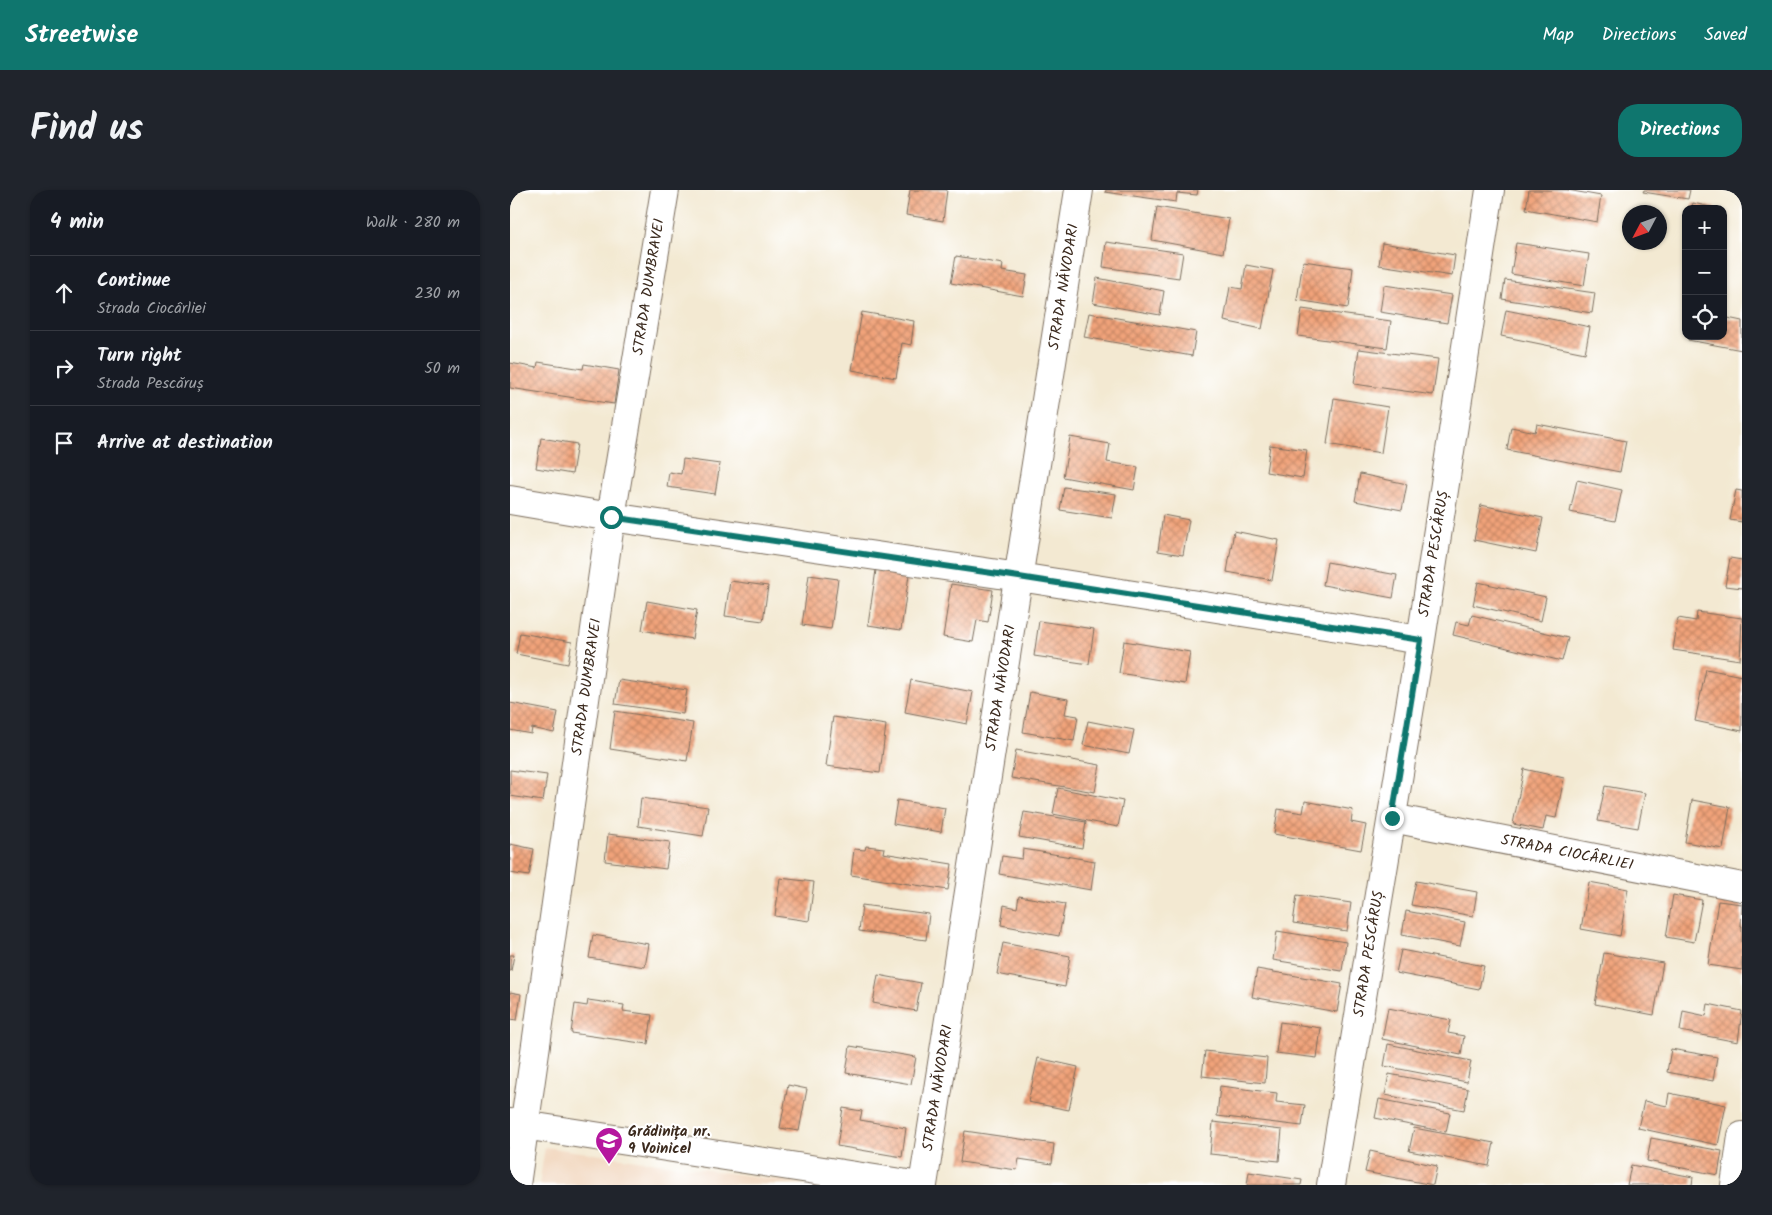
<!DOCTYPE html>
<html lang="en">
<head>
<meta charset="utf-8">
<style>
	body { margin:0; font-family:Kalam,sans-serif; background:#20242c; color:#f1f3f6 }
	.controls { position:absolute; right:15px; top:15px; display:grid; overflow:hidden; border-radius:10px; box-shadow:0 1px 4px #0004 }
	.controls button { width:45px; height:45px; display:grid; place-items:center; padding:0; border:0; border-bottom:1px solid #363941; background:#171b24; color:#f1f3f6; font:25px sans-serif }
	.compass { position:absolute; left:1112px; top:15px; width:45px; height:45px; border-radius:50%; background:#171b24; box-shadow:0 1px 4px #0004; rotate:229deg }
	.stop { position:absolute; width:15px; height:15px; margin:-11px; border:4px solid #0f766e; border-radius:50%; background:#fff }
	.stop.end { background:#0f766e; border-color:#fff; box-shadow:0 1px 5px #0008 }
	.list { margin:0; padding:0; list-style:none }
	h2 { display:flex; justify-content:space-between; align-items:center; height:65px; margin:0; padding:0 20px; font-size:21px }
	h2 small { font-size:16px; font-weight:400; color:#9ea1a6 }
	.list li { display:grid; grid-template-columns:32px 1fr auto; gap:15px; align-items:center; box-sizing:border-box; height:75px; padding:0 20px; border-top:1px solid #363941 }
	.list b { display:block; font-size:19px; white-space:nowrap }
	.list p { margin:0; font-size:16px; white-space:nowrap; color:#9ea1a6 }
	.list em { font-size:16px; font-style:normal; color:#9ea1a6 }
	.icon { flex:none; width:28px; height:28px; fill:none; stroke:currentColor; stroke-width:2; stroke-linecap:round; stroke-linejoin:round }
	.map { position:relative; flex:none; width:1232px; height:995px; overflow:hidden; border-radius:20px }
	header { display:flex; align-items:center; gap:30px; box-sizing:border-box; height:70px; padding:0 25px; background:#0f766e; color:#fff }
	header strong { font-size:24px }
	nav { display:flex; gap:28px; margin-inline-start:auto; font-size:18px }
	.intro { display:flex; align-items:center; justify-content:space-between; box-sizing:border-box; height:120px; padding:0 30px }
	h1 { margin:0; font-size:35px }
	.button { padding:12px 22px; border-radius:20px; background:#0f766e; color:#fff; font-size:18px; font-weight:700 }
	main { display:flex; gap:30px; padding:0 30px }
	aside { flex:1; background:#171b24; border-radius:20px; box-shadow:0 1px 4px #0004 }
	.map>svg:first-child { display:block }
	.built { fill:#f1d5bc }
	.building { fill:url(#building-cross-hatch) }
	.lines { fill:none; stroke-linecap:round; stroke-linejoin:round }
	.minor-casing { stroke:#7b6d5d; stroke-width:30 }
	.minor { stroke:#fff; stroke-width:28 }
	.route { stroke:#0f766e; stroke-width:6 }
	.labels { text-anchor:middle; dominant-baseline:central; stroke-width:4; stroke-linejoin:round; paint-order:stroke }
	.street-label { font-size:15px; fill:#3b2a1e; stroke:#fff }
	.poi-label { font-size:15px; font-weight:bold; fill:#3b2a1e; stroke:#fff; text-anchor:start }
</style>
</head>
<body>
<header>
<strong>Streetwise</strong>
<nav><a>Map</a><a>Directions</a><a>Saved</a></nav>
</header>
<div class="intro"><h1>Find us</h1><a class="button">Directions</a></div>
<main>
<aside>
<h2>4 min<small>Walk · 280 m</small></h2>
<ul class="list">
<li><svg class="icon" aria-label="ahead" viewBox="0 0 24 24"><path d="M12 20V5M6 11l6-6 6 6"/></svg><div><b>Continue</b><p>Strada Ciocârliei</p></div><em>230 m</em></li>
<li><svg class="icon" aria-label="right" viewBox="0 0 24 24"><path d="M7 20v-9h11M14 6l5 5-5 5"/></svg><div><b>Turn right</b><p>Strada Pescăruș</p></div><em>50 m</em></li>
<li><svg class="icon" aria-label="arrive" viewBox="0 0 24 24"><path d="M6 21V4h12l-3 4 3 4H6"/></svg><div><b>Arrive at destination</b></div></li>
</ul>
</aside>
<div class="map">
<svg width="1232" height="995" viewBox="0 0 1232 995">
	<defs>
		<pattern id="building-cross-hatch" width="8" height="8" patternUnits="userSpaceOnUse" patternTransform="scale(1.25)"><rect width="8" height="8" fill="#f1a37a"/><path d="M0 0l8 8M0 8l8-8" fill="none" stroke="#c48563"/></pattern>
	</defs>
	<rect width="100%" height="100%" fill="#fff"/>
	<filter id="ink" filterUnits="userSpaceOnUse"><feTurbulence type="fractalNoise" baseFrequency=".02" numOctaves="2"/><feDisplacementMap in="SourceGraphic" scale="10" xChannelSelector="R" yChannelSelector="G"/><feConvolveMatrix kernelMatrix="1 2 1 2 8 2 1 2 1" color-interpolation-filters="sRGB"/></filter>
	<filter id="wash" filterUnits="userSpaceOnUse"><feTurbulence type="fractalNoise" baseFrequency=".0096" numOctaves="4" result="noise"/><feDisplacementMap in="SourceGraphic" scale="20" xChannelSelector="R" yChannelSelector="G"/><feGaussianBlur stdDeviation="1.12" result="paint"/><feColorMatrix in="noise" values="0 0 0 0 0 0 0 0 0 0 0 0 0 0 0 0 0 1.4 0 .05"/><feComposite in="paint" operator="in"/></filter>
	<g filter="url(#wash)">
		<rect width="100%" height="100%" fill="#f3e9d2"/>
		<path class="built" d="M35 957 297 994 29 995Z"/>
		<g id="blocks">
			<path class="building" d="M400 0H437L433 31 396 25Z
				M596 0H688L687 5 667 3 666 12 595 2Z
				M1019 0H1057L1091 6 1087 32 1016 19Z
				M1134 0H1180L1178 9 1133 2Z
				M1183 13 1205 18V19H1181Z
				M647 17 719 29 713 63 642 50Z
				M596 52 673 63 669 88 593 77Z
				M872 53 945 65 942 86 869 75Z
				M1006 53 1079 64 1074 96 1001 84Z
				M446 66 493 74 492 81 517 85 513 106 441 93Z
				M793 71 843 78 838 118 787 110Z
				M736 75 763 80 752 139 714 131 720 97 732 99Z
				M587 88 654 101 650 125 583 113Z
				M995 90 1085 103 1082 123 992 109Z
				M874 95 942 105 937 133 870 122Z
				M792 119 881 131 877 158 788 146Z
				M996 120 1080 137 1075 163 991 146Z
				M352 122 404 131 401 155 392 153 386 188 342 180Z
				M579 123 686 142 682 166 574 147Z
				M1213 127 1232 131V160L1178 150 1179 146H1213Z
				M849 159 928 169 923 205 844 194Z
				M28 172 73 179 74 174 109 180 104 214 0 198V173L27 178Z
				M824 208 878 217 871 263 817 254Z
				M1027 234 1116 251 1110 282 997 260 1001 237 1025 242Z
				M560 247 600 254 597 272 628 277 624 300 553 287Z
				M31 248 67 254 62 284 26 278Z
				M760 255 797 260 793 288 756 282Z
				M173 269 210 274 205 304 157 297 159 282 171 284Z
				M850 284 897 294 892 320 845 311Z
				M1067 290 1112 300 1105 331 1060 322Z
				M554 297 606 304 602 328 550 320Z
				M1226 300 1232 301V332L1220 330Z
				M971 315 1033 328 1026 363 964 350Z
				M653 325 679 330 673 365 648 361Z
				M724 341 769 350 762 390 717 382Z
				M1220 368 1232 370V398L1215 396Z
				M817 372 887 385 883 408 813 395Z
				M366 380 399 385 391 440 358 435Z
				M299 385 328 389 321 439 292 435Z
				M220 391 258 396 253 431 215 426Z
				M968 392 1036 407 1031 431 963 415Z
				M441 394 483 400 478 432 467 430 463 452 433 447Z
				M137 411 187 420 182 449 132 440Z
				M1187 422 1232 428 1230 470 1163 460 1168 428 1186 431Z
				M962 425 1058 448 1052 471 943 445 946 432 959 435Z
				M529 431 584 439 579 474 524 466Z
				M10 443 62 452 58 474 6 464Z
				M614 451 680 462 675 494 609 483Z
				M1196 479 1232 486V541L1185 531Z
				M109 490 177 500 173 524 105 514Z
				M401 490 463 502 457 534 395 522Z
				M520 502 558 509 555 524 568 526 564 551 513 542Z
				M0 513 48 522 44 543 22 538 21 544 0 540Z
				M105 521 183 533 177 571 100 559Z
				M323 527 376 535 370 583 316 576Z
				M578 531 624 540 619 564 573 555Z
				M506 560 590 575 585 602 501 588Z
				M1014 579 1054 588 1046 628 1036 626 1033 640 1003 634Z
				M0 580 37 585 33 611 0 606Z
				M1095 596 1135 603 1128 638 1088 631Z
				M548 598 613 611 608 637 543 624Z
				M131 608 198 617 193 646 128 636Z
				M387 610 435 618 431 642 383 634Z
				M1182 610 1220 617 1213 659 1175 652Z
				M795 611 843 620 841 632 856 635 851 660 764 644 768 619 793 623Z
				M514 622 576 632 572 658 509 647Z
				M98 644 160 652 156 679 95 671Z
				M0 654 24 659 19 686 0 683Z
				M356 656 374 658 373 663 442 674 438 700 341 685 344 659 355 660Z
				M513 659 585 671 581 700 489 684 492 666 512 669Z
				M270 688 304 692 299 731 265 726Z
				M906 691 967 702 963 726 901 715Z
				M1079 692 1118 699 1110 746 1071 739Z
				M787 705 841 713 837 741 783 733Z
				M1163 705 1192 710 1184 752 1156 747Z
				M509 706 555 714 549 746 491 735 494 715 507 718Z
				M1208 711 1232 714 1231 736H1232V780L1198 775Z
				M352 715 419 724 416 750 349 741Z
				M896 721 955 732 950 756 892 745Z
				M767 741 836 752 832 781 763 770Z
				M83 745 139 754 135 777 79 768Z
				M493 753 560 766 555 797 487 784Z
				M891 760 974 776 969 799 886 783Z
				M1094 763 1153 773 1144 825 1085 814Z
				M0 765H4L1 781H0Z
				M747 779 832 794 827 822 742 807Z
				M368 785 411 793 406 821 363 813Z
				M0 802 11 804 7 830 0 829Z
				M78 810 114 815 113 821 142 825 138 854 61 843 65 814 77 816Z
				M1198 814 1232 821 1228 852 1170 841 1173 821 1196 826Z
				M878 818 941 830 938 843 954 846 951 865 872 849Z
				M770 832 811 838 807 868 766 863Z
				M878 854 961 871 957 892 874 876Z
				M340 856 406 867 401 894 336 883Z
				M1161 859 1207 867 1203 891 1157 882Z
				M695 861 757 868 755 893 692 886Z
				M528 868 568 877 559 920 518 912Z
				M879 884 958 899 954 920 875 905Z
				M278 895 297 899 289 941 270 938Z
				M710 896 767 903 766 912 795 915 792 936 707 926Z
				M1159 903 1216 915 1208 955 1128 938 1134 911 1157 916Z
				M869 909 940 923 936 942 865 928Z
				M333 918 352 921 350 930 396 938 392 967 327 956Z
				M703 932 772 940 769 971 700 964Z
				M904 938 984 953 979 976 899 961Z
				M455 941 544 954 542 974 509 969 507 980 450 972Z
				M1141 948 1212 961 1208 985 1137 971Z
				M860 961 927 976 923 995 855 982Z
				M1121 975 1183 987 1182 995H1117Z
				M739 982 792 990 791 995H737Z"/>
		</g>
	</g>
	<g filter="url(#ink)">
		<use href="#blocks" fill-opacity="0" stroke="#7b6d5d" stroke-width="1"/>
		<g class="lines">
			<defs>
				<path id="minor" d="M0 310 101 327 509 387 911 450
					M882 628 1232 697
					M0 933 404 995
					M6 995 101 327 155 0
					M413 995 569 0
					M821 995 911 450 980 0
					M1225 995 1232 946"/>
			</defs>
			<use href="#minor" class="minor-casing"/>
			<use href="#minor" class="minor"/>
		</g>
	</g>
	<g class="lines" filter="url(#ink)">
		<path class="route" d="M101 327 509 387 911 450 882 628"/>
	</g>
	<defs>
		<symbol id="school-pin" viewBox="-11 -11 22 30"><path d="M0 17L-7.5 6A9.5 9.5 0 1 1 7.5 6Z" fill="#b5179e" stroke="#fff"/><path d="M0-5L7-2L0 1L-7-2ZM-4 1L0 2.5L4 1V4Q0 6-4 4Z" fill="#fff"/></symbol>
	</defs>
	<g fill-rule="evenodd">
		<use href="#school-pin" x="83" y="935" width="32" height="43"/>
	</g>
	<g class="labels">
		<g class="street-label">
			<text transform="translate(139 97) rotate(-81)">STRADA DUMBRAVEI</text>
			<text transform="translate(554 97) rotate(-81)">STRADA NĂVODARI</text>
			<text transform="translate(924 364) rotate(-81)">STRADA PESCĂRUȘ</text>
			<text transform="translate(77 497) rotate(-82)">STRADA DUMBRAVEI</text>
			<text transform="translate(491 498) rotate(-81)">STRADA NĂVODARI</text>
			<text transform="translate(1057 663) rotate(11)">STRADA CIOCÂRLIEI</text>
			<text transform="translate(859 764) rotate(-81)">STRADA PESCĂRUȘ</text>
			<text transform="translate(428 898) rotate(-81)">STRADA NĂVODARI</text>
		</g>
		<g class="poi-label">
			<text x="118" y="942">Grădinița nr.<tspan x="118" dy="17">9 Voinicel</tspan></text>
		</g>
	</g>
</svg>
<div class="controls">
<button>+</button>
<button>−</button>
<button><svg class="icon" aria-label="locate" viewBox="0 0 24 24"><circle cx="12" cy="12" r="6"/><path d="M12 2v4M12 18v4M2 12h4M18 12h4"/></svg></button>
</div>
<svg class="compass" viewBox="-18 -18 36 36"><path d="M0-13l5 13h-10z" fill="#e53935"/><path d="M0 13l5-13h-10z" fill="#9ea1a6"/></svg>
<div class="stop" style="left:101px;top:327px"></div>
<div class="stop end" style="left:882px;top:628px"></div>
</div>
</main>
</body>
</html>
